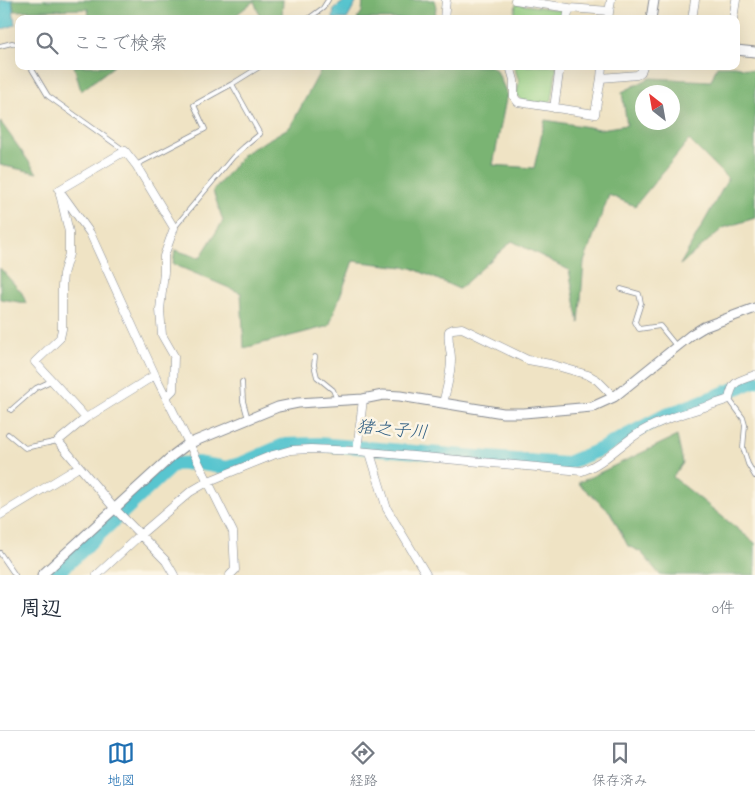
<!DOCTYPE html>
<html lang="ja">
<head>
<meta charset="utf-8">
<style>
	body { margin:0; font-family:"Indie Flower","Klee One",sans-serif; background:#f6f6f7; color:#1f2937 }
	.compass { position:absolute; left:635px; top:85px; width:45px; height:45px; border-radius:50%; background:#fff; box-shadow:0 5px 20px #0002; rotate:329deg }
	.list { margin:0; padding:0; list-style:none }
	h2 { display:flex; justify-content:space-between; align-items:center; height:65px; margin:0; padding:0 20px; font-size:21px }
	h2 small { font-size:16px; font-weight:400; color:#747a83 }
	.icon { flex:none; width:28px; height:28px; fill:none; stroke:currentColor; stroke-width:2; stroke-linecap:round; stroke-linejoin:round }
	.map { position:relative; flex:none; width:755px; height:575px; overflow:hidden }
	.search { position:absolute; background:#fff; box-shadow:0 5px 20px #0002; left:15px; right:15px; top:15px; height:55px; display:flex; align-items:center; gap:12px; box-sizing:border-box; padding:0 18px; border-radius:10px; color:#747a83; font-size:19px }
	.sheet { height:155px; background:#fff }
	nav { display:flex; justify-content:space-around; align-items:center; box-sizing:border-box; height:70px; border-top:1px solid #e0e1e3; background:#fff; font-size:14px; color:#747a83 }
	nav a { display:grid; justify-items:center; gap:2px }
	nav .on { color:#1f6fb2 }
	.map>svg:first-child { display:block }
	.green { fill:#98d286; stroke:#5a8072 }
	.forest { fill:#7ab473; stroke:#4a7268; fill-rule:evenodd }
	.water { fill:#58c5cf; stroke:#3a7a96 }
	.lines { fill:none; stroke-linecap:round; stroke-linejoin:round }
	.river { stroke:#58c5cf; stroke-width:14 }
	.service-casing { stroke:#858991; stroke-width:5.5 }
	.minor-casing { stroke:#858991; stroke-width:9 }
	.tertiary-casing { stroke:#858991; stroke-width:11 }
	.service { stroke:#fff; stroke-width:4 }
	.minor { stroke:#fff; stroke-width:8 }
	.tertiary { stroke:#fff; stroke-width:9 }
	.labels { text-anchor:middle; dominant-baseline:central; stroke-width:5; stroke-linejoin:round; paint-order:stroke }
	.water-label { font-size:18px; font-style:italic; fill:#2d5c80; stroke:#fcf5e5 }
</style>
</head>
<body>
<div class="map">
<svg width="755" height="575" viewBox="0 0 755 575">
	<rect width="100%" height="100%" fill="#fcf5e5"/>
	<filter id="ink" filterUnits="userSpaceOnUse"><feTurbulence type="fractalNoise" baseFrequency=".02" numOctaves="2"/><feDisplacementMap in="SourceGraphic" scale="10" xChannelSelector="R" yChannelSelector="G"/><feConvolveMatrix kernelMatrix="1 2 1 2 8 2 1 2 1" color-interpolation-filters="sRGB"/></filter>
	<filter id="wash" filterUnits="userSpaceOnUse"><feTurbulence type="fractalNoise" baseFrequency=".0096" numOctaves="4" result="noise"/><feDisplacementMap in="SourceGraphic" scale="20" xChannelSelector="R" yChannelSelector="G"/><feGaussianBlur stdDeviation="1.12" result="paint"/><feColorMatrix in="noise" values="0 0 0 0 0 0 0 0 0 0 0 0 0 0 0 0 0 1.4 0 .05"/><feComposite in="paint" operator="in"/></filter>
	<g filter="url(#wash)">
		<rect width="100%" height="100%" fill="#efe3c4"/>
		<path class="green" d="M516 4 561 10 565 15V19H514Z
			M514 66H557L552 100 547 104 521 101 517 94 519 81Z"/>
		<path class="forest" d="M12 0H283L282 19H261L254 1 231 19H89L88 9 14 11Z
			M363 0H434L436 5 435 19H357L362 12Z
			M74 66H114L81 91Z
			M323 66H491L497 71 507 94 493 165 534 168 545 120 600 129 627 125 622 92 650 78 711 81 717 66H735L755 71V218L723 228 680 265 728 179 689 140 635 206 609 195 584 262 579 323 569 270 512 241 459 289 412 268 353 261 329 326 244 348 241 293 173 264 175 250 200 258 223 221 213 191 245 153 290 127ZM642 92H672V122H642Z
			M0 121 37 173 0 165Z
			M0 268 22 293 26 303 0 299Z
			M677 436 683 463 673 477 755 543V575H660L641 552 628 546 610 512 578 483Z"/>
		<path class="water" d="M0 0H12L15 25 0 30Z
			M346 0H354L356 3 347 19H333L334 9Z"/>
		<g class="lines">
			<path class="river" d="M56 575 174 464 197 463 227 468 243 463 284 445 318 444 565 464 599 450 664 416 755 381"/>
		</g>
	</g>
	<g filter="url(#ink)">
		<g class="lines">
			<defs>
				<path id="service" d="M308 19 323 8 328 0
					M0 46 12 43 19 45
					M30 66 48 96 125 151
					M136 165 205 129 194 105 232 84 261 66
					M174 228 233 157 244 147 260 134 232 84
					M621 289 639 294 641 303 635 322 639 329 660 326 677 347
					M315 357 314 365 317 377 333 390 337 400
					M242 382 243 401 248 419
					M729 399 743 418 745 425 743 448 748 464 755 476
					M11 410 36 388 51 381
					M8 434 25 448 58 441
					M0 553 15 575"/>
				<path id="minor" d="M515 0 569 8 609 11
					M444 19 446 0
					M567 19 569 8
					M608 19 611 0
					M692 19 695 0
					M733 19 736 0
					M510 66 514 80V97L518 102 595 114 601 78 637 75 641 72 643 66
					M601 78 602 66
					M554 108 560 66
					M60 194 69 232V254L63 274 62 286V329L60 338 35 362 86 418
					M155 375 86 418 58 441 114 508 166 561 174 575
					M166 397 173 390 174 356 162 335 160 310 164 272V256L174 228 136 165 125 151 59 190 90 233 155 375 233 532 235 570 230 575
					M443 403C447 388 451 374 451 359 451 349 447 341 449 331L453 329 462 328 528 360 550 364 588 375 597 380 614 397
					M357 451 363 399
					M370 453 387 509 426 574
					M0 515 79 467
					M97 575 140 535 190 492 209 481 273 455 291 450 311 449 357 451 582 471C605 463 621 443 642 431 669 416 701 409 729 399 733 379 738 382 755 375"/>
				<path id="tertiary" d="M651 19 654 0
					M736 50 755 52
					M42 575 172 456 188 444 278 407 298 403 363 399 383 395 400 396 503 413H524L592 407 614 397 691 335 704 327 755 308"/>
			</defs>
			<use href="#service" class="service-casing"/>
			<use href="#minor" class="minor-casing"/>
			<use href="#tertiary" class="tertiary-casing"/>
			<use href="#service" class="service"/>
			<use href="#minor" class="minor"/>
			<use href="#tertiary" class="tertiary"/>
		</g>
	</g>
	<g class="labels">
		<g class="water-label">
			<text transform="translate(392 431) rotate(5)">猪之子川</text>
		</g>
	</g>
</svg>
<svg class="compass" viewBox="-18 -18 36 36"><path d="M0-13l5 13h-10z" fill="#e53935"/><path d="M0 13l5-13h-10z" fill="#747a83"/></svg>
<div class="search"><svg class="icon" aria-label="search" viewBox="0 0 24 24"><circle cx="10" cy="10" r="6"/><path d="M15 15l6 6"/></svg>ここで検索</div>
</div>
<section class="sheet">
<h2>周辺<small>0件</small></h2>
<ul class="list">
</ul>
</section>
<nav>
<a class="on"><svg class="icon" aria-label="map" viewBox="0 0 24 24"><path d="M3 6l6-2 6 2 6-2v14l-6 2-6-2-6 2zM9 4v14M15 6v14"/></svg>地図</a>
<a><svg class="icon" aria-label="directions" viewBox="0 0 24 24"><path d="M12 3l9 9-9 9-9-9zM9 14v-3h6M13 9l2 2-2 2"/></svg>経路</a>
<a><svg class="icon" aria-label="saved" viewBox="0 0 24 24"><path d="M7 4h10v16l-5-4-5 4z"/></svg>保存済み</a>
</nav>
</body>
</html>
